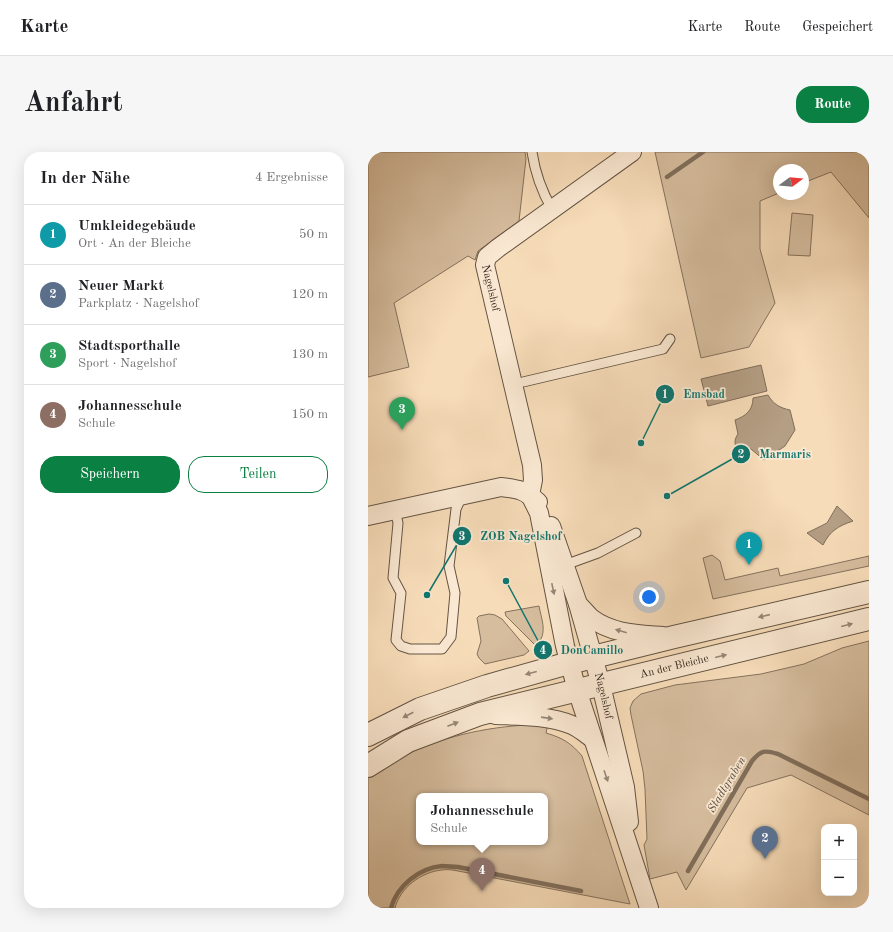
<!DOCTYPE html>
<html lang="de">
<head>
<meta charset="utf-8">
<style>
	body { margin:0; font-family:"Old Standard TT",serif; background:#f6f6f6; color:#202124 }
	.controls { position:absolute; right:12px; bottom:12px; display:grid; overflow:hidden; border-radius:8px; box-shadow:0 4px 16px #0002 }
	.controls button { width:36px; height:36px; display:grid; place-items:center; padding:0; border:0; border-bottom:1px solid #e0e0e0; background:#fff; color:#202124; font:20px sans-serif }
	.compass { position:absolute; left:405px; top:12px; width:36px; height:36px; border-radius:50%; background:#fff; box-shadow:0 4px 16px #0002; rotate:74deg }
	.you { position:absolute; left:281px; top:445px; width:14px; height:14px; margin:-10px; border:3px solid #fff; border-radius:50%; background:#1a73e8; box-shadow:0 0 0 6px #1a73e833 }
	.badge { display:grid; place-items:center; width:26px; height:26px; border-radius:50%; background:#0b8043; color:#fff; font-size:13px; font-weight:700 }
	.pin { position:absolute; translate:-50% -33px; filter:drop-shadow(0 1px 2px #0008) }
	.pin::after { content:''; position:absolute; top:21px; width:14px; height:12px; background:inherit; clip-path:polygon(0 0,100% 0,50% 100%) }
	.popup { position:absolute; left:48px; top:641px; width:132px; height:52px; box-sizing:border-box; display:grid; place-content:center; border-radius:8px; background:#fff; filter:drop-shadow(0 1px 3px #0005); font-size:13px; white-space:nowrap; color:#757577 }
	.popup b { font-size:15px; color:#202124 }
	.popup::after { content:''; position:absolute; left:50%; top:100%; margin-left:-8px; border:8px solid transparent; border-top-color:#fff }
	.list { margin:0; padding:0; list-style:none }
	h2 { display:flex; justify-content:space-between; align-items:center; height:52px; margin:0; padding:0 16px; font-size:17px }
	h2 small { font-size:13px; font-weight:400; color:#757577 }
	.list li { display:grid; grid-template-columns:26px 1fr auto; gap:12px; align-items:center; box-sizing:border-box; height:60px; padding:0 16px; border-top:1px solid #e0e0e0 }
	.list b { display:block; font-size:15px; white-space:nowrap }
	.list p { margin:0; font-size:13px; white-space:nowrap; color:#757577 }
	.list em { font-size:13px; font-style:normal; color:#757577 }
	.actions { display:flex; gap:8px; padding:12px 16px }
	.actions a { flex:1; padding:9px 0; border:1px solid #0b8043; border-radius:16px; text-align:center; font-size:14px; color:#0b8043 }
	.actions .main { background:#0b8043; color:#fff }
	.map { position:relative; flex:none; width:501px; height:756px; overflow:hidden; border-radius:16px }
	header { display:flex; align-items:center; gap:24px; box-sizing:border-box; height:56px; padding:0 20px; background:#fff; border-bottom:1px solid #e0e0e0 }
	header strong { font-size:19px }
	nav { display:flex; gap:22px; margin-inline-start:auto; font-size:14px }
	.intro { display:flex; align-items:center; justify-content:space-between; box-sizing:border-box; height:96px; padding:0 24px }
	h1 { margin:0; font-size:28px }
	.button { padding:10px 18px; border-radius:16px; background:#0b8043; color:#fff; font-size:14px; font-weight:700 }
	main { display:flex; gap:24px; padding:0 24px }
	aside { flex:1; background:#fff; border-radius:16px; box-shadow:0 4px 16px #0002 }
	.map>svg:first-child { display:block }
	.green { fill:#d6bd9e; stroke:#84725d; fill-rule:evenodd }
	.water { fill:#b49e84; stroke:#806e5a }
	.lines { fill:none; stroke-linecap:round; stroke-linejoin:round }
	.stream { stroke:#806e5a; stroke-width:4.5 }
	.service-casing { stroke:#645443; stroke-width:11 }
	.minor-casing { stroke:#645443; stroke-width:20 }
	.tertiary-casing { stroke:#645443; stroke-width:24 }
	.service { stroke:#fae8d2; stroke-width:9 }
	.minor { stroke:#fae8d2; stroke-width:18 }
	.tertiary { stroke:#fae8d2; stroke-width:22 }
	.oneway { fill:#968777 }
	.labels { text-anchor:middle; dominant-baseline:central; stroke-width:3.5; stroke-linejoin:round; paint-order:stroke }
	.street-label { font-size:11px; fill:#33261c; stroke:#fae8d2 }
	.water-label { font-size:12px; font-style:italic; fill:#5a4a3b; stroke:#fae8d2 }
	.leader { fill:none; stroke:#0f766e; stroke-width:1.5 }
	.callout-dot { fill:#0f766e; stroke:#fae8d2; stroke-width:1.5 }
	.mark-label { font-size:12px; text-anchor:middle; font-weight:bold; fill:#fff }
	.callout-label { font-size:12px; text-anchor:middle; font-weight:bold; fill:#0f766e; stroke:#fae8d2; stroke-width:3.5; stroke-linejoin:round; paint-order:stroke }
</style>
</head>
<body>
<header>
<strong>Karte</strong>
<nav><a>Karte</a><a>Route</a><a>Gespeichert</a></nav>
</header>
<div class="intro"><h1>Anfahrt</h1><a class="button">Route</a></div>
<main>
<aside>
<h2>In der Nähe<small>4 Ergebnisse</small></h2>
<ul class="list">
<li><span class="badge" style="background:#0f9aa8">1</span><div><b>Umkleidegebäude</b><p>Ort · An der Bleiche</p></div><em>50 m</em></li>
<li><span class="badge" style="background:#5c6f8a">2</span><div><b>Neuer Markt</b><p>Parkplatz · Nagelshof</p></div><em>120 m</em></li>
<li><span class="badge" style="background:#2e9e5b">3</span><div><b>Stadtsporthalle</b><p>Sport · Nagelshof</p></div><em>130 m</em></li>
<li><span class="badge" style="background:#8d6e63">4</span><div><b>Johannesschule</b><p>Schule</p></div><em>150 m</em></li>
</ul>
<div class="actions"><a class="main">Speichern</a><a>Teilen</a></div>
</aside>
<div class="map">
<svg width="501" height="756" viewBox="0 0 501 756">
	<rect width="100%" height="100%" fill="#f7dcb9"/>
	<filter id="stains"><feTurbulence type="fractalNoise" baseFrequency=".005" numOctaves="4"/><feColorMatrix values="0 0 0 0 .2 0 0 0 0 .09 0 0 0 0 .02 0 0 0 .5 -.17"/></filter>
	<radialGradient id="worn" r=".72"><stop offset=".6" stop-color="#630" stop-opacity="0"/><stop offset="1" stop-color="#630" stop-opacity=".3"/></radialGradient>
	<path class="green" d="M0 0H157L158 7 151 69 110 99 107 108 100 104 26 151 41 215 0 225Z
		M287 0H501V66L463 20 435 31V18H411V41L392 49V97L407 151 381 195 333 206Z
		M424 61 445 63 442 104 420 103Z
		M344 403 352 409 357 428 410 416 412 424 501 404V414L345 447 335 406Z
		M171 454C174 470 180 481 168 494L138 464 137 460Z
		M121 462 127 463 134 467 161 499 156 503 117 512 111 506 109 502 113 489 109 466 111 464Z
		M501 489V663L423 623 379 636 318 738 309 720 282 727 276 693 279 687 277 637 275 619 263 563 262 556 265 549 273 542 307 533 393 522 436 512 474 496Z
		M180 572 178 581C195 586 203 591 214 604L262 752 90 719C85 718 79 717 74 718 53 720 32 736 27 756H0V625C15 616 30 606 46 599 89 580 133 573 180 572ZM51 644H177V690H51Z"/>
	<path class="water" d="M393 213 399 239 340 254 333 227Z
		M400 243C405 252 412 256 422 258L427 278 417 294 396 308 383 297C371 303 362 293 370 282L367 268C378 264 385 258 385 246Z
		M469 354 485 369C470 374 462 379 455 393L439 381 459 371Z"/>
	<g class="lines">
		<path class="stream" d="M299 25 335 0
			M320 719 384 609C393 598 397 598 410 602L501 647
			M23 756C29 734 51 716 74 714 79 714 85 715 90 715L213 739"/>
		<defs>
			<path id="service" d="M164 0C167 20 174 40 184 57
				M155 230 295 197 302 187
				M27 358 30 371 25 426 33 441 28 488 33 494 42 497H74L83 485 87 441 81 414 88 357 94 344
				M194 414 230 401 268 381"/>
			<g id="minor">
				<path id="s1" d="M264 0 130 96 119 105 117 113 164 313 165 328 162 343 171 361 197 494 209 538 281 756"/>
				<path d="M0 364 133 335C151 337 156 338 170 350"/>
				<path id="s2" d="M183 374 210 452 233 533 257 635 261 670"/>
				<path d="M210 452C214 456 219 462 223 466 244 482 270 482 295 484"/>
				<path d="M127 563C153 564 180 563 204 573 211 576 218 582 225 587"/>
			</g>
			<g id="tertiary">
				<path d="M0 583 52 557 119 534 201 511 306 485 501 440"/>
				<path id="s3" d="M0 614 40 589 112 562 501 467"/>
			</g>
		</defs>
		<use href="#service" class="service-casing"/>
		<use href="#minor" class="minor-casing"/>
		<use href="#tertiary" class="tertiary-casing"/>
		<use href="#service" class="service"/>
		<use href="#minor" class="minor"/>
		<use href="#tertiary" class="tertiary"/>
	</g>
	<defs><path id="oneway-solid" d="M-6-.8H1V-3.2L6.5 0L1 3.2V.8H-6Z"/></defs>
	<g class="oneway">
		<use href="#oneway-solid" transform="translate(185 437) rotate(78)"/>
		<use href="#oneway-solid" transform="translate(396 464) rotate(167)"/>
		<use href="#oneway-solid" transform="translate(479 473) rotate(-14)"/>
		<use href="#oneway-solid" transform="translate(253 479) rotate(-164)"/>
		<use href="#oneway-solid" transform="translate(353 504) rotate(-14)"/>
		<use href="#oneway-solid" transform="translate(163 521) rotate(165)"/>
		<use href="#oneway-solid" transform="translate(40 563) rotate(153)"/>
		<use href="#oneway-solid" transform="translate(179 566) rotate(8)"/>
		<use href="#oneway-solid" transform="translate(85 572) rotate(-21)"/>
		<use href="#oneway-solid" transform="translate(238 624) rotate(71)"/>
	</g>
	<g class="labels">
		<g class="street-label">
			<text stroke="none"><textPath href="#s1" startOffset="211">Nagelshof</textPath></text>
			<text stroke="none"><textPath href="#s3" startOffset="324">An der Bleiche</textPath></text>
			<text stroke="none"><textPath href="#s2" startOffset="178">Nagelshof</textPath></text>
		</g>
		<g class="water-label">
			<text transform="translate(359 633) rotate(-59)">Stadtgraben</text>
		</g>
	</g>
	<path class="leader" d="M273 291L297 242M299 344L373 302M59 443L94 384M138 429L175 498"/>
	<g class="callout-dot">
		<circle cx="273" cy="291" r="4"/>
		<circle cx="299" cy="344" r="4"/>
		<circle cx="59" cy="443" r="4"/>
		<circle cx="138" cy="429" r="4"/>
		<circle cx="297" cy="242" r="10"/>
		<circle cx="373" cy="302" r="10"/>
		<circle cx="94" cy="384" r="10"/>
		<circle cx="175" cy="498" r="10"/>
	</g>
	<g class="mark-label">
		<text x="297" y="246">1</text>
		<text x="373" y="306">2</text>
		<text x="94" y="388">3</text>
		<text x="175" y="502">4</text>
	</g>
	<g class="callout-label">
		<text x="336" y="246">Emsbad</text>
		<text x="417" y="306">Marmaris</text>
		<text x="153" y="388">ZOB Nagelshof</text>
		<text x="224" y="502">DonCamillo</text>
	</g>
	<rect width="100%" height="100%" filter="url(#stains)"/>
	<rect width="100%" height="100%" fill="url(#worn)"/>
</svg>
<div class="controls">
<button>+</button>
<button>−</button>
</div>
<svg class="compass" viewBox="-18 -18 36 36"><path d="M0-13l5 13h-10z" fill="#e53935"/><path d="M0 13l5-13h-10z" fill="#757577"/></svg>
<div class="you"></div>
<div class="pin badge" style="left:381px;top:413px;background:#0f9aa8">1</div>
<div class="pin badge" style="left:397px;top:707px;background:#5c6f8a">2</div>
<div class="pin badge" style="left:34px;top:278px;background:#2e9e5b">3</div>
<div class="pin badge" style="left:114px;top:739px;background:#8d6e63">4</div>
<div class="popup"><b>Johannesschule</b>Schule</div>
</div>
</main>
</body>
</html>
